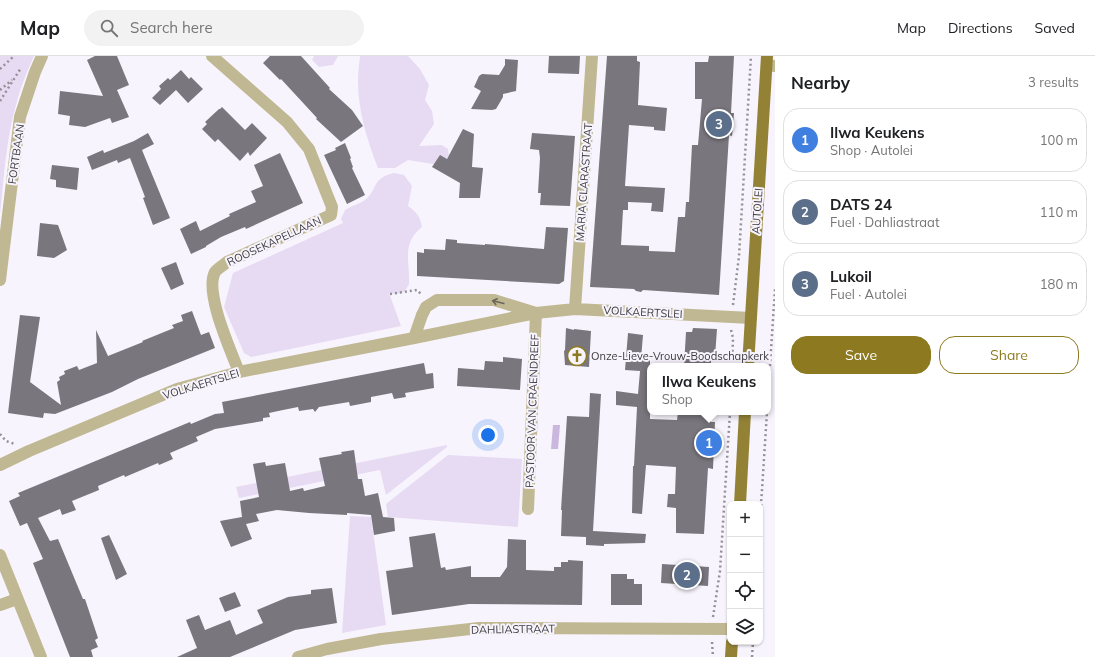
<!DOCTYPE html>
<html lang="en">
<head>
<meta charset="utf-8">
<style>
	body { margin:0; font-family:Mulish,sans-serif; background:#f2f2f2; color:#202124 }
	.controls { position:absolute; right:12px; bottom:12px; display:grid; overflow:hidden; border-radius:8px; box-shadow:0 1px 3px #0004 }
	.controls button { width:36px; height:36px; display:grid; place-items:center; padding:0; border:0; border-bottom:1px solid #e0e0e0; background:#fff; color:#202124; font:20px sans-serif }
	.you { position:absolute; left:488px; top:379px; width:14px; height:14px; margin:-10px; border:3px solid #fff; border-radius:50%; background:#1a73e8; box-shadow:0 0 0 6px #1a73e833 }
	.badge { display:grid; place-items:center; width:26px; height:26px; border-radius:50%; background:#8d7a20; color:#fff; font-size:13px; font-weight:700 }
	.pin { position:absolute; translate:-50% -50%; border:2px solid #fff; box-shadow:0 1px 4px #0006 }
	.popup { position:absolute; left:647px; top:307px; width:124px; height:52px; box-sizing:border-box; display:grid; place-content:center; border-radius:8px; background:#fff; filter:drop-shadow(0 1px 3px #0005); font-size:13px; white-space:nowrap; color:#757577 }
	.popup b { font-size:15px; color:#202124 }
	.popup::after { content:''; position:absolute; left:50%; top:100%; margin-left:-8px; border:8px solid transparent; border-top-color:#fff }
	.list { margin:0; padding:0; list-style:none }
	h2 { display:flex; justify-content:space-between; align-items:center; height:52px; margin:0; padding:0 16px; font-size:17px }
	h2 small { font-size:13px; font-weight:400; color:#757577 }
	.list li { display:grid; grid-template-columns:26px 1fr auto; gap:12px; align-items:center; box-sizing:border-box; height:64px; margin:0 8px 8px; padding:0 8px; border:1px solid #e0e0e0; border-radius:16px }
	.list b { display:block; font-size:15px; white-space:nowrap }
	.list p { margin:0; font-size:13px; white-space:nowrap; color:#757577 }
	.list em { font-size:13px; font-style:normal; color:#757577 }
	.actions { display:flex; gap:8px; padding:12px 16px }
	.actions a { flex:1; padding:9px 0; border:1px solid #8d7a20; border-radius:16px; text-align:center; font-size:14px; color:#8d7a20 }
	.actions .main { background:#8d7a20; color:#fff }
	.icon { flex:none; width:22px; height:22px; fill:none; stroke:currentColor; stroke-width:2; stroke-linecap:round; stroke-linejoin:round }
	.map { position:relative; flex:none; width:775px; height:601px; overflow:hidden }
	header { display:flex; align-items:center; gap:24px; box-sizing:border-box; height:56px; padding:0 20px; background:#fff; border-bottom:1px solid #e0e0e0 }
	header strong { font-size:19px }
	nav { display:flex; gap:22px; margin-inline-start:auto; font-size:14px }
	.search { width:280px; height:36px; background:#f2f2f2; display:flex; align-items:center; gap:10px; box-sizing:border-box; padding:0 14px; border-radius:22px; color:#757577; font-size:15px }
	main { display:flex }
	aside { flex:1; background:#fff }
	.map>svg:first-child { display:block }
	.green { fill:#e7dbf3 }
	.water { fill:#cab7dd }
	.building { fill:#79767d }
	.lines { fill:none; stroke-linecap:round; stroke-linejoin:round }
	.path { stroke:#939096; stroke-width:2.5; stroke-dasharray:2 3; stroke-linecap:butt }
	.minor { stroke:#c0b892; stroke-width:12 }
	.major { stroke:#938235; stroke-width:12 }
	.oneway { stroke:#6b675b }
	.labels { text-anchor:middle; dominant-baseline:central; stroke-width:4; stroke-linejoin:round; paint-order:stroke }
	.street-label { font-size:11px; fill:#3d3b3e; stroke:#f8f4fd }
	.poi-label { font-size:11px; fill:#3d3b3e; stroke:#f8f4fd; text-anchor:start }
</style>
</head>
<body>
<header>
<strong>Map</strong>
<div class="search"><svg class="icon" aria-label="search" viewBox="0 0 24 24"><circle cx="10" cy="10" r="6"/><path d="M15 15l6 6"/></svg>Search here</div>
<nav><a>Map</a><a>Directions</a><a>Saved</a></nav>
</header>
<main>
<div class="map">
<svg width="775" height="601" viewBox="0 0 775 601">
	<rect width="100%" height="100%" fill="#f8f4fd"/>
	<path class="green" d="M0 0H34C27 16 20 32 16 49 6 84 4 122 0 158Z
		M314 0H338L333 9 319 11 312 4Z
		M360 0H408L420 13 429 29 425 44 432 55 434 68 419 90 442 89 448 93 449 100 439 109 408 104 395 112H378C367 84 358 55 358 25 358 17 359 8 360 0Z
		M394 117 404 119 412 130 408 150C417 156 420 161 422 171 401 188 410 204 409 228 404 238 400 239 389 237L401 270 251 301 244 297 224 251 233 217 343 167 341 163 345 154C351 150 359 148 365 144 378 134 371 122 394 117Z
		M447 389V391L386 439 380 414 239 442 236 431Z
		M448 399 522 403 518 471 388 461 386 448Z
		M350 460 371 461 386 569 342 577Z"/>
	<path class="water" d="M553 369H560L558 393H551Z"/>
	<path class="building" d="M95 0H117L129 29 117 34 129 61 112 67 110 62 85 71 69 69 70 60 58 58 60 35 103 40 87 4Z
		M270 0H301L330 32 329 33 352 54 363 70 341 86 316 63 317 62 281 23 280 24 263 7Z
		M549 0H580L579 18 548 17Z
		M607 0H637V5L640 6 638 49 667 52 665 75 654 74V71L629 69 625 130 665 132 663 156 651 155 652 147 628 146V154H623L621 189 649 190V195L675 196 678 161H685L686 146H689L692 89H698L702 43H695V6H708L709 0H734L731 57H734L732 80 729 79 719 239 643 234 641 236 636 235 634 233 590 231Z
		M505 3 518 4 516 35 503 38V41L496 53 492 54 471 53 481 35 474 31 479 20 482 18 499 19 505 9Z
		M181 14 189 23 191 21 203 33 188 47 176 34 160 49 152 42 161 33 159 30 168 22 170 24Z
		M222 51 245 74 252 67 267 82 250 100 248 96 240 105 218 83 215 86 202 73 207 68 205 66 219 53H220Z
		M463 73 474 78 472 111 483 112 480 142H459L460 127 432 111 440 99 447 103Z
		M148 77 154 88 142 94 170 162 153 169 143 142 145 141 130 102 118 107 117 104 92 114 87 101 103 94 104 97 134 85Z
		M532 77 575 80 570 150 540 149 541 137H538L540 102 539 94 530 93Z
		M345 87 351 102 350 103 353 111 352 112 365 139 347 148 324 99 336 94 335 92Z
		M280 97 303 147 246 173 245 171 221 181 206 190V191L191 198 180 173 196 165 200 175 230 160 229 158 256 146 251 135 263 130 254 109Z
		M52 109 79 112 77 134 56 131V124L50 123Z
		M40 167 58 169 67 194 54 202 37 200Z
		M546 171 568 172 564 225 559 228 417 220V196L424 197V193L445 194 446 183 457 184V187L485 189V188L544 193Z
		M176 206 184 228 171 234 161 212Z
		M192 255 201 279 209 276 215 292 138 323 112 336 55 358 44 357 43 362 8 357 20 259 40 261 30 326 61 349 57 326 60 324 59 321 65 318 64 315 77 310 79 314 97 307 96 274 108 300 143 286 142 285 174 272 172 269 183 265 181 259Z
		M566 272 574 274V273L591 275 589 311 565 309 564 295 565 294Z
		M693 272 717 273 715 301H711V310H684L686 276H692Z
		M628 277 643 279 641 303H650V363L677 364 678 356H711V366H715L713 413 708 412 704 478 676 477V452L667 451 668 438H675L676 411 646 409 642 458 632 457 633 410H634L637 351 616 349V335L638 338 641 304 640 315 625 314Z
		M503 301 522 303 520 334 457 330 458 312 484 314 485 305 503 306Z
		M424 307 426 318 433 317 434 332 405 337 406 341 394 343 392 337 371 341V346L350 350 349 346 319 351 315 356 313 353 299 355 298 351 283 354 269 357 270 361 263 362V365L215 373 196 381 198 385 170 397 173 403 159 409 158 407 125 421 124 419 98 430 99 434 72 445 76 454 62 459 60 453 38 462 50 485 58 483 83 543H85L98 582 95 584 98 591 91 594 93 601H70L33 507 43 503 27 467 20 470 9 445 20 440 18 437 144 385 190 366 191 368 215 358 224 357 222 346Z
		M590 337 601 338 593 475 646 478 645 487 604 488V490L586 489V481L561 480 562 454H561L567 360 589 361Z
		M354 394 358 423H362L365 440 378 437 383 461 394 462 395 475 374 479 371 459 347 457V459L309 457 277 454 256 458 259 465 246 468 252 483 231 491 220 465 242 461 240 445 259 441 253 408 265 406 266 410 285 407 290 435 303 432 304 435 325 430 319 402 342 398 341 396Z
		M435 477 441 512 445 511 446 514 471 510V521H500L507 511 508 483 526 484V514L554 515V511H561V506H568V504L583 505 582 549 469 548 392 559 386 515 413 511 409 481Z
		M109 479 127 518 116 524 101 482Z
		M662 508 709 511 708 530 661 527Z
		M611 518H627V523H634V528H642V549H611Z
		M332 532 337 567 295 574 230 601H177L197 592 186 564 199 559 205 574 230 564 236 579 263 567 257 554 288 541 311 538V534Z
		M235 536 241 550 225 556 219 542Z"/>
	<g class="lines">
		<path class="path" d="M0 13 14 0
			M0 34 12 24
			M0 45 21 12
			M390 238 417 234 422 239
			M733 249 739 200 751 0
			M731 274 733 282 732 310
			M768 340 775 233
			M0 378 6 385 15 388
			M760 465 767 356
			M713 561 720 515 730 356
			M712 586 713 601
			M752 601 753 586"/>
		<path class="minor" d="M212 0 287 66 309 93 332 151 331 159 227 206C224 209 217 213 215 216 204 236 231 295 239 316
			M767 9 775 10
			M0 224 20 61 35 16 42 0
			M575 253 592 0
			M414 282 422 259 426 251 437 244H494L536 257 528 453
			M0 409 29 395 177 333 239 316 414 282 536 257 575 253 751 262
			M0 499 41 601
			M0 549 17 543
			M298 601 327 593 381 583 479 572 730 573"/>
		<path class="major" d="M748 310 767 0
			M740 448 745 356
			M731 601 732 586"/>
	</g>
	<defs><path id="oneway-shaft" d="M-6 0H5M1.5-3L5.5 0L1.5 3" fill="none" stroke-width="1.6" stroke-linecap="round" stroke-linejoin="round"/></defs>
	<use class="oneway" href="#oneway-shaft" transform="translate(498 246) rotate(-166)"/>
	<defs>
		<symbol id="church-ring" viewBox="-11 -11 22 22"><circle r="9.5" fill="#f8f4fd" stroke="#8d7a20" stroke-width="1.5"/><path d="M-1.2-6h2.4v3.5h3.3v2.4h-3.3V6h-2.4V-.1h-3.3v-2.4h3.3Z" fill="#8d7a20"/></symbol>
	</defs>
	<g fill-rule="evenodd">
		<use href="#church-ring" x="566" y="289" width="22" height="22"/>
	</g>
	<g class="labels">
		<g class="street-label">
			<text transform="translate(16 98) rotate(-82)">FORTBAAN</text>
			<text transform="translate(584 126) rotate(-86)">MARIA CLARASTRAAT</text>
			<text transform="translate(757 155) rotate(-86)">AUTOLEI</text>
			<text transform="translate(274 185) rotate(-25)">ROOSEKAPELLAAN</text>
			<text transform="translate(643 256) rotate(3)">VOLKAERTSLEI</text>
			<text transform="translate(201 328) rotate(-17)">VOLKAERTSLEI</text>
			<text transform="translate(532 355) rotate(-88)">PASTOOR VAN CRAENDREEF</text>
			<text transform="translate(513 573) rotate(-1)">DAHLIASTRAAT</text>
		</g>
		<g class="poi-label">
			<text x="591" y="300">Onze-Lieve-Vrouw-Boodschapkerk</text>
		</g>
	</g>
</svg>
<div class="controls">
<button>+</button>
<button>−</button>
<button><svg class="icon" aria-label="locate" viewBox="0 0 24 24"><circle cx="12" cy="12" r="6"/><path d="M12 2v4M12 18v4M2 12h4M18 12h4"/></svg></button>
<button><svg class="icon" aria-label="layers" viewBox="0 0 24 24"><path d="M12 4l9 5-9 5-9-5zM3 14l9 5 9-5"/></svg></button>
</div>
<div class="you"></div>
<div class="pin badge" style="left:709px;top:387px;background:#3f7fe0">1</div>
<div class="popup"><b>Ilwa Keukens</b>Shop</div>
<div class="pin badge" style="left:687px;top:519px;background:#5c6f8a">2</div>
<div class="pin badge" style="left:719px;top:68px;background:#5c6f8a">3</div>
</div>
<aside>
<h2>Nearby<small>3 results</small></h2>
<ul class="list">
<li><span class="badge" style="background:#3f7fe0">1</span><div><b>Ilwa Keukens</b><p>Shop · Autolei</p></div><em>100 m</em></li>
<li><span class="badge" style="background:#5c6f8a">2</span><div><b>DATS 24</b><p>Fuel · Dahliastraat</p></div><em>110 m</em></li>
<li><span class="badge" style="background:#5c6f8a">3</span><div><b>Lukoil</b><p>Fuel · Autolei</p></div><em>180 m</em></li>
</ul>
<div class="actions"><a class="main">Save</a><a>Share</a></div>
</aside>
</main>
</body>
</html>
